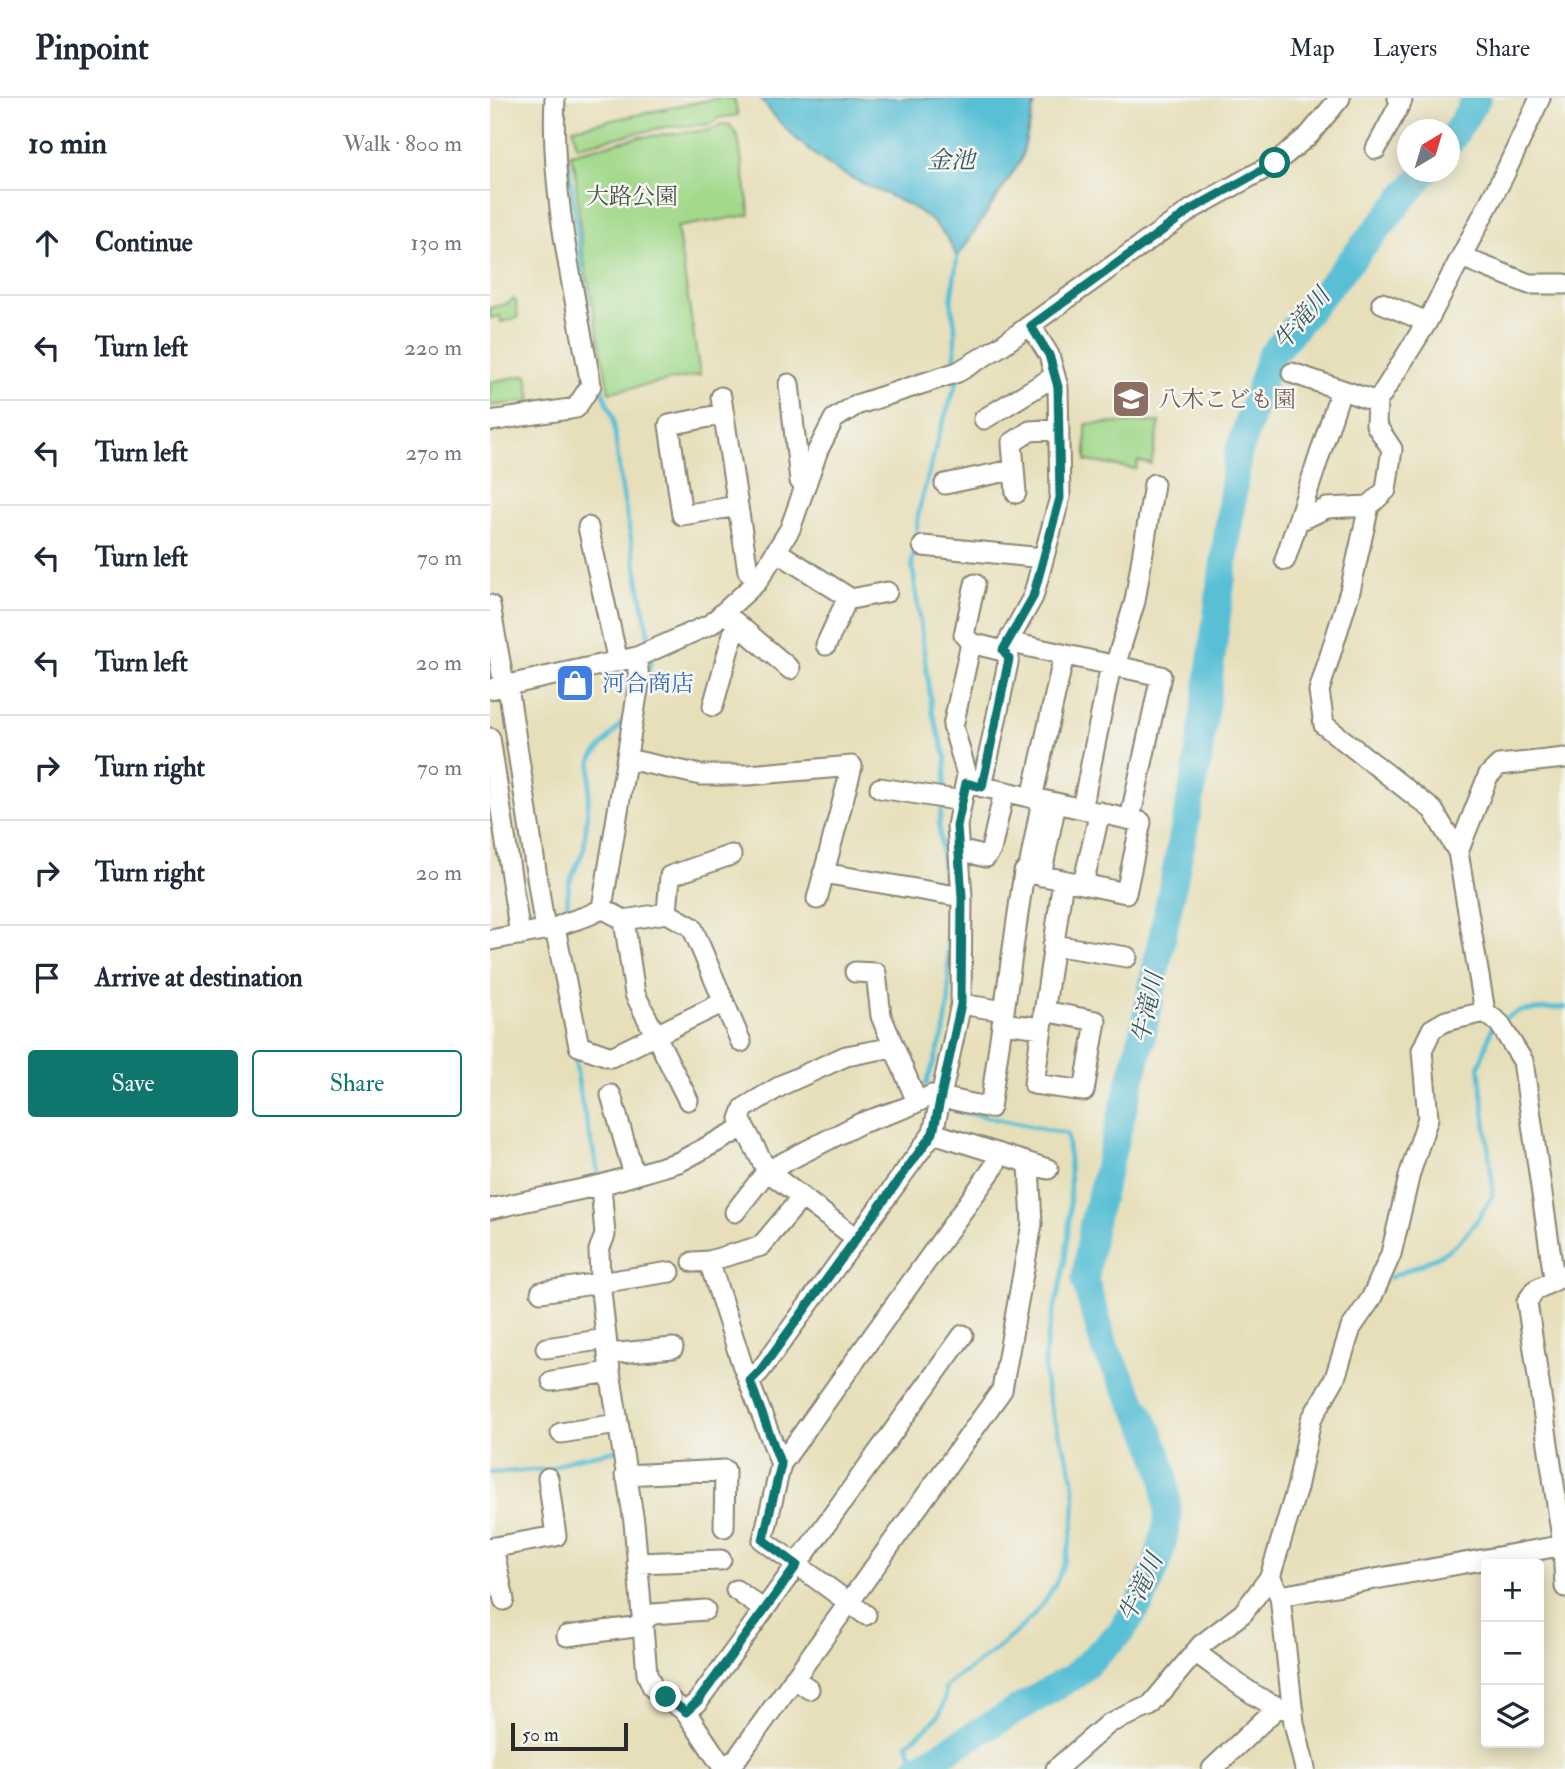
<!DOCTYPE html>
<html lang="en">
<head>
<meta charset="utf-8">
<style>
	body { margin:0; font-family:"IM FELL Double Pica","Noto Serif JP",serif; background:#f2f2f3; color:#1f2937 }
	.controls { position:absolute; right:21px; bottom:21px; display:grid; overflow:hidden; border-radius:7px; box-shadow:0 4px 18px #0003 }
	.controls button { width:63px; height:63px; display:grid; place-items:center; padding:0; border:0; border-bottom:2px solid #e0e1e3; background:#fff; color:#1f2937; font:35px sans-serif }
	.compass { position:absolute; left:907px; top:21px; width:63px; height:63px; border-radius:50%; background:#fff; box-shadow:0 4px 18px #0003; rotate:38deg }
	.scale { position:absolute; left:21px; bottom:18px; width:117px; box-sizing:border-box; padding-left:7px; border:4px solid #2b2b2b; border-top:0; font-size:19px; line-height:24px; white-space:nowrap; color:#2b2b2b; -webkit-text-stroke:5px #f6f6f2; paint-order:stroke }
	.stop { position:absolute; width:21px; height:21px; margin:-16px; border:5px solid #0f766e; border-radius:50%; background:#fff }
	.stop.end { background:#0f766e; border-color:#fff; box-shadow:0 2px 7px #0008 }
	.list { margin:0; padding:0; list-style:none }
	h2 { display:flex; justify-content:space-between; align-items:center; height:91px; margin:0; padding:0 28px; font-size:30px }
	h2 small { font-size:23px; font-weight:400; color:#747a83 }
	.list li { display:grid; grid-template-columns:46px 1fr auto; gap:21px; align-items:center; box-sizing:border-box; height:105px; padding:0 28px; border-top:2px solid #e0e1e3 }
	.list b { display:block; font-size:26px; white-space:nowrap }
	.list em { font-size:23px; font-style:normal; color:#747a83 }
	.actions { display:flex; gap:14px; padding:21px 28px }
	.actions a { flex:1; padding:16px 0; border:2px solid #0f766e; border-radius:7px; text-align:center; font-size:24px; color:#0f766e }
	.actions .main { background:#0f766e; color:#fff }
	.icon { flex:none; width:38px; height:38px; fill:none; stroke:currentColor; stroke-width:2; stroke-linecap:round; stroke-linejoin:round }
	.map { position:relative; flex:none; width:1075px; height:1671px; overflow:hidden }
	header { display:flex; align-items:center; gap:42px; box-sizing:border-box; height:98px; padding:0 35px; background:#fff; border-bottom:2px solid #e0e1e3 }
	header strong { font-size:33px }
	nav { display:flex; gap:38px; margin-inline-start:auto; font-size:24px }
	main { display:flex }
	aside { flex:1; background:#fff }
	.map>svg:first-child { display:block }
	.green { fill:#a2d98b; stroke:#66825b; stroke-width:2 }
	.water { fill:#58bfd5; stroke:#427580; stroke-width:2 }
	.lines { fill:none; stroke-linecap:round; stroke-linejoin:round }
	.stream { stroke:#58bfd5; stroke-width:4.5 }
	.river { stroke:#58bfd5; stroke-width:28 }
	.minor-casing { stroke:#898572; stroke-width:23 }
	.minor { stroke:#fff; stroke-width:19 }
	.route { stroke:#0f766e; stroke-width:9 }
	.labels { text-anchor:middle; dominant-baseline:central; stroke-width:5; stroke-linejoin:round; paint-order:stroke }
	.park-label { font-size:23px; fill:#495643; stroke:#f6f6f2 }
	.education-label { font-size:23px; fill:#785e54; stroke:#f6f6f2; text-anchor:start }
	.shop-label { font-size:23px; fill:#366cbe; stroke:#f6f6f2; text-anchor:start }
	.water-label { font-size:24px; font-style:italic; fill:#38575e; stroke:#f6f6f2 }
</style>
</head>
<body>
<header>
<strong>Pinpoint</strong>
<nav><a>Map</a><a>Layers</a><a>Share</a></nav>
</header>
<main>
<aside>
<h2>10 min<small>Walk · 800 m</small></h2>
<ul class="list">
<li><svg class="icon" aria-label="ahead" viewBox="0 0 24 24"><path d="M12 20V5M6 11l6-6 6 6"/></svg><div><b>Continue</b></div><em>130 m</em></li>
<li><svg class="icon" aria-label="left" viewBox="0 0 24 24"><path d="M17 20v-9H6M10 6l-5 5 5 5"/></svg><div><b>Turn left</b></div><em>220 m</em></li>
<li><svg class="icon" aria-label="left" viewBox="0 0 24 24"><path d="M17 20v-9H6M10 6l-5 5 5 5"/></svg><div><b>Turn left</b></div><em>270 m</em></li>
<li><svg class="icon" aria-label="left" viewBox="0 0 24 24"><path d="M17 20v-9H6M10 6l-5 5 5 5"/></svg><div><b>Turn left</b></div><em>70 m</em></li>
<li><svg class="icon" aria-label="left" viewBox="0 0 24 24"><path d="M17 20v-9H6M10 6l-5 5 5 5"/></svg><div><b>Turn left</b></div><em>20 m</em></li>
<li><svg class="icon" aria-label="right" viewBox="0 0 24 24"><path d="M7 20v-9h11M14 6l5 5-5 5"/></svg><div><b>Turn right</b></div><em>70 m</em></li>
<li><svg class="icon" aria-label="right" viewBox="0 0 24 24"><path d="M7 20v-9h11M14 6l5 5-5 5"/></svg><div><b>Turn right</b></div><em>20 m</em></li>
<li><svg class="icon" aria-label="arrive" viewBox="0 0 24 24"><path d="M6 21V4h12l-3 4 3 4H6"/></svg><div><b>Arrive at destination</b></div></li>
</ul>
<div class="actions"><a class="main">Save</a><a>Share</a></div>
</aside>
<div class="map">
<svg width="1075" height="1671" viewBox="0 0 1075 1671">
	<rect width="100%" height="100%" fill="#f6f6f2"/>
	<filter id="ink" filterUnits="userSpaceOnUse"><feTurbulence type="fractalNoise" baseFrequency=".0143" numOctaves="2"/><feDisplacementMap in="SourceGraphic" scale="14" xChannelSelector="R" yChannelSelector="G"/><feConvolveMatrix kernelMatrix="1 2 1 2 8 2 1 2 1" color-interpolation-filters="sRGB"/></filter>
	<filter id="wash" filterUnits="userSpaceOnUse"><feTurbulence type="fractalNoise" baseFrequency=".00686" numOctaves="4" result="noise"/><feDisplacementMap in="SourceGraphic" scale="28" xChannelSelector="R" yChannelSelector="G"/><feGaussianBlur stdDeviation="1.57" result="paint"/><feColorMatrix in="noise" values="0 0 0 0 0 0 0 0 0 0 0 0 0 0 0 0 0 1.4 0 .05"/><feComposite in="paint" operator="in"/></filter>
	<g filter="url(#wash)">
		<rect width="100%" height="100%" fill="#e7dfba"/>
		<path class="green" d="M228 0H244L248 17 228 20 222 26 175 29 87 48 83 30Z
			M231 26 240 27 248 39 260 117 187 129 210 277 119 294 92 151 85 70 80 56 150 39 221 32Z
			M23 201 26 203 28 220 11 224 10 218 0 220V210L19 205Z
			M37 277 41 302 0 308V284Z
			M670 324 661 366 648 363 646 371 596 363V326Z"/>
		<path class="water" d="M270 0H546L531 62 467 160C447 103 383 98 339 67 311 48 290 27 270 0Z"/>
		<g class="lines">
			<path class="stream" d="M73 53 79 69 99 227
				M103 250 113 294 123 319 131 386 160 546
				M465 266V228L461 203 467 160
				M157 578 162 560
				M454 693 456 660 442 613 422 465 429 412 450 333 468 281
				M452 706 449 728 454 789
				M76 818 79 785 94 751 102 660 136 620
				M1011 922 1030 913 1075 909
				M84 952 90 997 110 1081
				M436 987 454 935 459 901 456 803
				M899 1180C954 1156 971 1154 1002 1098L1003 1089 989 969 1003 927
				M0 1375 60 1371 81 1361 127 1352
				M428 1670 417 1645C437 1630 458 1617 455 1590 464 1578 477 1574 488 1565 522 1539 557 1512 572 1471 582 1445 588 1409 583 1381 576 1346 558 1317 555 1279 552 1244 565 1213 572 1179 581 1133 582 1083 577 1036L464 1012"/>
			<path class="river" d="M960 44 987 0
				M426 1671 584 1578 630 1535 651 1503 667 1467 678 1420 674 1375 660 1335 615 1250 595 1182 603 1127 652 939 708 663 748 356 780 259 935 74"/>
		</g>
	</g>
	<g filter="url(#ink)">
		<g class="lines">
			<defs>
				<path id="minor" d="M1050 0 1014 77 937 224 887 304 886 327 902 351 896 392 879 408 860 493 829 593 834 627 943 712 968 754 995 914 1009 925 1033 963 1064 1180
					M886 51 912 2 908 0
					M971 159 1039 186H1075
					M892 205 937 224
					M802 275 887 304
					M299 286 310 383 315 387
					M231 299 258 473 267 484
					M234 316 179 327 192 417 248 408
					M494 321 565 278
					M0 323 86 310 101 287C84 193 60 95 65 0
					M455 386 522 372
					M526 395 522 345 540 333 568 331
					M809 423 837 410 879 408
					M98 429 128 564
					M433 448 553 460
					M286 453 361 501 397 494
					M795 462 851 292
					M485 486 474 537 481 545 513 553 519 560 492 689
					M0 507 13 581 18 589 55 832
					M238 518 300 571
					M518 544 671 578 640 721
					M336 547 358 499
					M513 553 543 499 570 399 568 289 559 257 541 228
					M625 568 645 503 664 386
					M0 591 147 559 221 526 267 484 300 431 328 352 344 321 366 307 468 274 511 248 702 111 785 65 819 37 850 0
					M223 608 246 525
					M0 640 30 837
					M137 661 211 677H259L362 668 327 801
					M390 690 472 703
					M542 700 574 557
					M592 711 621 567
					M469 752 496 759 501 752 514 694
					M968 754 998 678 1009 667 1075 660
					M333 775 472 799
					M538 775 552 702
					M551 778 566 705
					M593 786 610 714
					M112 810 134 822 145 896 198 1002
					M177 815 180 778 241 757
					M134 822 177 815 202 829 251 944
					M65 830C80 821 98 821 112 810L149 585 147 559
					M0 842 65 830 89 948 121 959 234 904
					M563 847 637 859
					M365 874 386 875 391 918 427 1004
					M471 906 514 913
					M554 913 606 923 594 993 544 986 573 782
					M512 925 552 930
					M121 997 144 1077
					M443 1035 558 1071
					M111 1087 115 1137 109 1152 110 1184 120 1274 144 1424 157 1576 163 1590 196 1614 234 1671
					M0 1111 111 1087 189 1064 254 1029
					M245 1114 277 1073 371 1025 415 1010 442 997 500 1010 534 774 636 795 651 724 476 685
					M366 1140 277 1073 250 1021 254 1010 294 986 356 958 404 949
					M219 1163 252 1266 291 1366 273 1442 376 1517
					M203 1164 219 1163 271 1148 312 1099
					M1074 1178 1045 1192 1037 1204 1073 1447 1075 1489
					M51 1194 180 1174
					M56 1250 116 1241
					M118 1256 183 1250
					M62 1283 120 1274
					M260 1283 270 1273 443 1035 471 906 472 799 467 728 477 677 463 628 481 545
					M71 1335 127 1326
					M291 1366 504 1069 508 1058
					M135 1377 235 1372 234 1429
					M3 1449 14 1502
					M0 1450 66 1438 58 1380
					M147 1465 231 1462
					M246 1492 274 1512
					M790 1498 1075 1447
					M77 1538 144 1529 163 1516 215 1512
					M709 1557C738 1577 768 1606 803 1613
					M304 1580 319 1591
					M196 1614 208 1603 473 1237
					M234 1670 247 1660 512 1292 542 1126 539 1067
					M566 1671 619 1625 660 1608 711 1547 753 1515 780 1479
					M722 1671 787 1610
					M815 1671 804 1625 790 1498 780 1479 807 1390 821 1322 845 1280 861 1230 881 1201 901 1156 920 1075 938 1020 932 952 942 931 956 923 995 914"/>
			</defs>
			<use href="#minor" class="minor-casing"/>
			<use href="#minor" class="minor"/>
		</g>
	</g>
	<g class="lines" filter="url(#ink)">
		<path class="route" d="M176 1599 196 1614 208 1603 307 1467 273 1442 291 1367 260 1283 270 1273 443 1035 471 906 472 799 467 728 476 685 492 689 519 561 513 552 543 499 570 400 568 289 559 257 541 228 702 111 785 65"/>
	</g>
	<defs>
		<symbol id="school-square" viewBox="-11 -11 22 22"><rect x="-9" y="-9" width="18" height="18" rx="4" fill="#8d6e63" stroke="#f6f6f2"/><path d="M0-5L7-2L0 1L-7-2ZM-4 1L0 2.5L4 1V4Q0 6-4 4Z" fill="#fff"/></symbol>
		<symbol id="shop-square" viewBox="-11 -11 22 22"><rect x="-9" y="-9" width="18" height="18" rx="4" fill="#3f7fe0" stroke="#f6f6f2"/><path d="M-5-2.5h2.3a2.7 3.5 0 0 1 5.4 0H5L5.5 6h-11ZM-1.5-2.5h3a1.5 2.3 0 0 0-3 0Z" fill="#fff"/></symbol>
	</defs>
	<g fill-rule="evenodd">
		<use href="#school-square" x="619" y="279" width="44" height="44"/>
		<use href="#shop-square" x="63" y="563" width="44" height="44"/>
	</g>
	<g class="labels">
		<g class="park-label">
			<text x="142" y="98">大路公園</text>
		</g>
		<g class="education-label">
			<text x="668" y="301">八木こども園</text>
		</g>
		<g class="shop-label">
			<text x="112" y="585">河合商店</text>
		</g>
		<g class="water-label">
			<text x="461" y="62">金池</text>
			<text transform="translate(812 221) rotate(-50)">牛滝川</text>
			<text transform="translate(658 910) rotate(-78)">牛滝川</text>
			<text transform="translate(651 1490) rotate(-65)">牛滝川</text>
		</g>
	</g>
</svg>
<div class="controls">
<button>+</button>
<button>−</button>
<button><svg class="icon" aria-label="layers" viewBox="0 0 24 24"><path d="M12 4l9 5-9 5-9-5zM3 14l9 5 9-5"/></svg></button>
</div>
<svg class="compass" viewBox="-18 -18 36 36"><path d="M0-13l5 13h-10z" fill="#e53935"/><path d="M0 13l5-13h-10z" fill="#747a83"/></svg>
<div class="scale">50 m</div>
<div class="stop" style="left:785px;top:65px"></div>
<div class="stop end" style="left:176px;top:1599px"></div>
</div>
</main>
</body>
</html>
